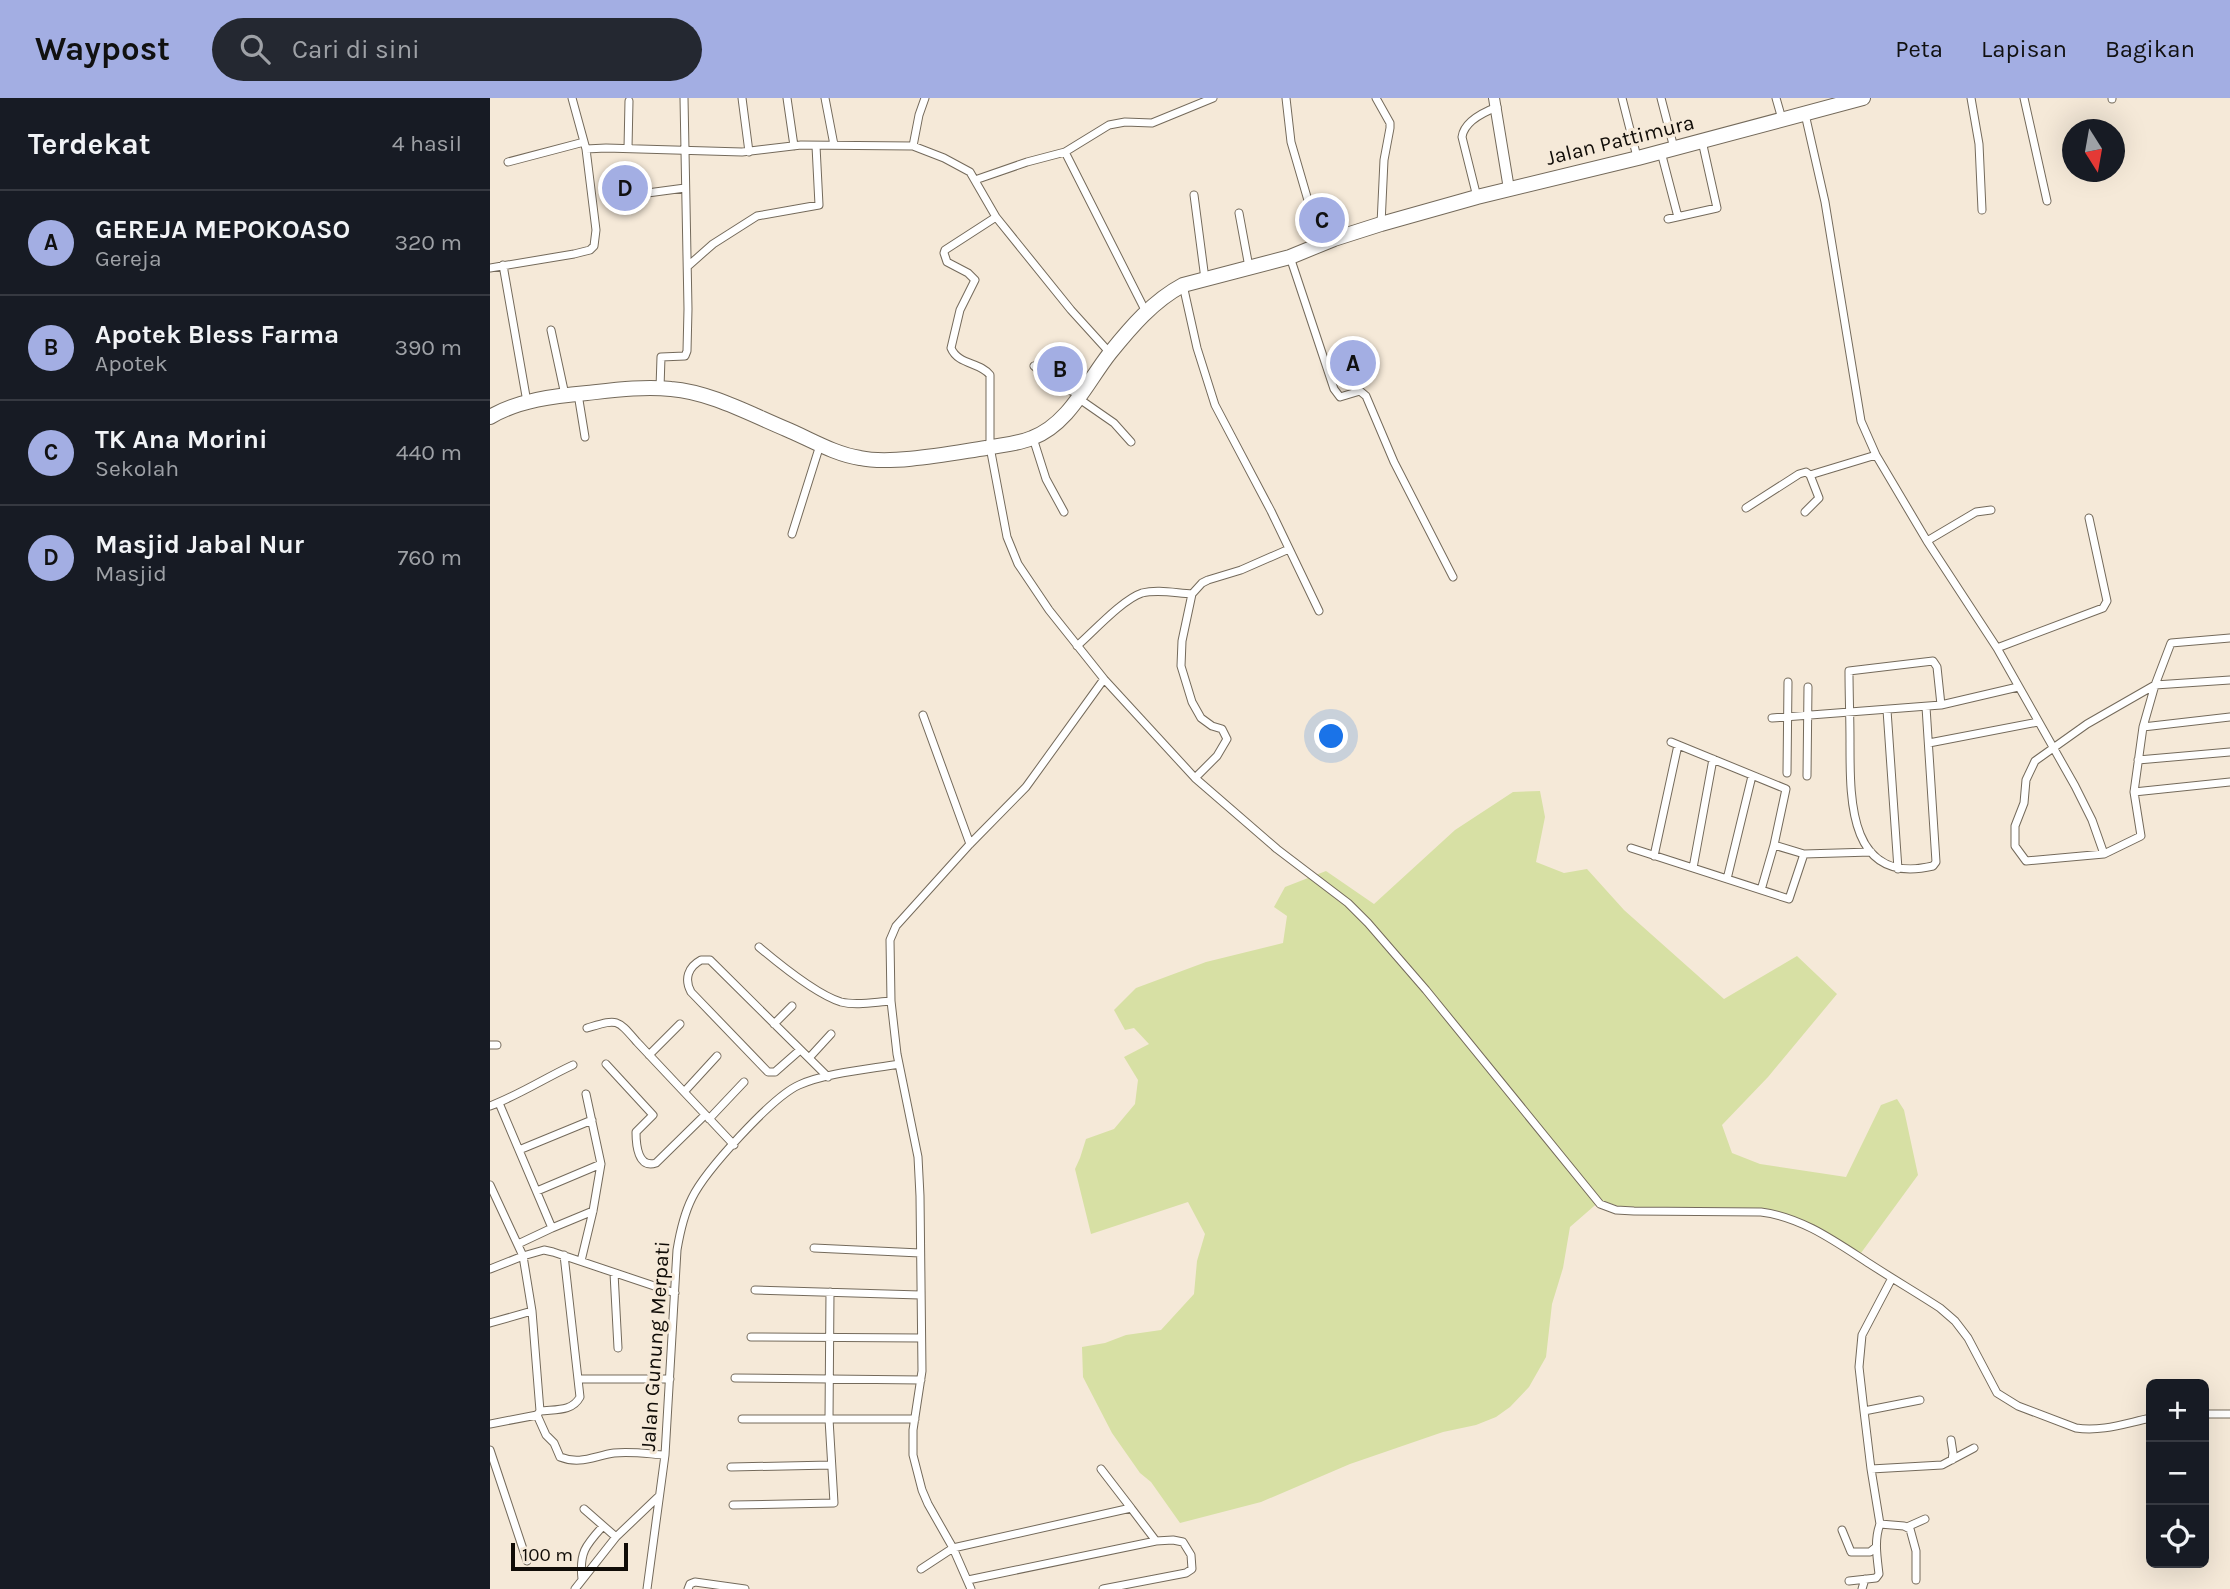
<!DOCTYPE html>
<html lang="id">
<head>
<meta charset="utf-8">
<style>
	body { margin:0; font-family:Karla,sans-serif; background:#242831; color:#f1f3f6 }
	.controls { position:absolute; right:21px; bottom:21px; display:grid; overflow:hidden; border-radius:10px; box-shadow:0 7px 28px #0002 }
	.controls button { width:63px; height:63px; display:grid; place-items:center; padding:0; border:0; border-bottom:2px solid #363941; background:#171b24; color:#f1f3f6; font:35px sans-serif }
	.compass { position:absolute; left:1572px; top:21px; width:63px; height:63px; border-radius:50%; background:#171b24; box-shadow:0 7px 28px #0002; rotate:169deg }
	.scale { position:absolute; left:21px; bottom:18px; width:117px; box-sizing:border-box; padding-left:7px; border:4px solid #100c07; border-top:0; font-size:19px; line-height:24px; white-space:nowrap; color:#100c07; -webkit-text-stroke:5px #f5e9d8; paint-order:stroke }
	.you { position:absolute; left:842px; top:639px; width:24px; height:24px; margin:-18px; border:5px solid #fff; border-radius:50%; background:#1a73e8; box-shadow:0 0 0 10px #1a73e833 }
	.badge { display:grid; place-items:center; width:46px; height:46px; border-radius:50%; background:#a3aee3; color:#111; font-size:23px; font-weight:700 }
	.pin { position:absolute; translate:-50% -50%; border:4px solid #fff; box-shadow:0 2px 7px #0006 }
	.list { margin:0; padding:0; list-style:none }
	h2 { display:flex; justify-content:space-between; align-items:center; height:91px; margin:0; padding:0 28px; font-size:30px }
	h2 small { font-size:23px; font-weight:400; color:#9ea1a6 }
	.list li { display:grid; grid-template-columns:46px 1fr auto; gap:21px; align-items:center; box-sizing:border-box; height:105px; padding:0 28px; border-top:2px solid #363941 }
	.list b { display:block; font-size:26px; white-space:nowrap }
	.list p { margin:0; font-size:23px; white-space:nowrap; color:#9ea1a6 }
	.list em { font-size:23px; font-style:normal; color:#9ea1a6 }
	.icon { flex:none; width:38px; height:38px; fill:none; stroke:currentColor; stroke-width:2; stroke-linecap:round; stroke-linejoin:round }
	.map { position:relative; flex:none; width:1740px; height:1491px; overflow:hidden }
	header { display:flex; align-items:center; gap:42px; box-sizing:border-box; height:98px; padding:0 35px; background:#a3aee3; color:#111 }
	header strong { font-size:33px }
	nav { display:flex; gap:38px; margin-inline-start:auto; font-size:24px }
	.search { width:490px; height:63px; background:#242831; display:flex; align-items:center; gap:18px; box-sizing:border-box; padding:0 24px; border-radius:38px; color:#9ea1a6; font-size:26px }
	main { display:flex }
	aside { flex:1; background:#171b24 }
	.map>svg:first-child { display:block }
	.green { fill:#d7e0a4 }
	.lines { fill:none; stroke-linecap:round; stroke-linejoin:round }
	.street-casing { stroke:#746a5b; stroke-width:9 }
	.secondary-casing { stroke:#746a5b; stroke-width:12 }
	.highway-casing { stroke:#746a5b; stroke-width:16 }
	.street { stroke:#fff; stroke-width:7 }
	.secondary { stroke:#fff; stroke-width:10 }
	.highway { stroke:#fff; stroke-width:14 }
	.labels { text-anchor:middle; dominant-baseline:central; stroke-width:6; stroke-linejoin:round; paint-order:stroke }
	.street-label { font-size:21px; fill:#100c07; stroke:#f5e9d8 }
</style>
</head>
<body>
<header>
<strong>Waypost</strong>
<div class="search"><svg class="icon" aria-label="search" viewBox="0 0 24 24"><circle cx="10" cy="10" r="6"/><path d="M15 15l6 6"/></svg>Cari di sini</div>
<nav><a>Peta</a><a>Lapisan</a><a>Bagikan</a></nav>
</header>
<main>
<aside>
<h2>Terdekat<small>4 hasil</small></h2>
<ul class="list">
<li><span class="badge">A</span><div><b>GEREJA MEPOKOASO</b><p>Gereja</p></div><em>320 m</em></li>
<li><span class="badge">B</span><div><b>Apotek Bless Farma</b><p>Apotek</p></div><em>390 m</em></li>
<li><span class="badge">C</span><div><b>TK Ana Morini</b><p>Sekolah</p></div><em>440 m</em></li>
<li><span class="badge">D</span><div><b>Masjid Jabal Nur</b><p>Masjid</p></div><em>760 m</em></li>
</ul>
</aside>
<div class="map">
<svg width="1740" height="1491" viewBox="0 0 1740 1491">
	<rect width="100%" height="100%" fill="#f5e9d8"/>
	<path class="green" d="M1050 693 1055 719 1046 764 1074 775 1097 771 1134 812 1234 901 1307 858 1347 896 1278 979 1232 1027 1242 1055 1270 1066 1356 1079 1391 1007 1407 1001 1414 1012 1428 1077 1371 1155C1340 1137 1309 1115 1272 1110L1144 1109 1128 1108 1111 1102 1080 1129 1073 1170 1062 1206 1056 1259 1039 1289 1020 1309 1006 1319 986 1327 953 1334 860 1366 771 1404 690 1425 661 1384 650 1375 622 1335 593 1279 592 1249 615 1245 636 1237 671 1232 704 1196 707 1163 715 1136 698 1104 601 1136 585 1071 590 1060 596 1041 624 1031 645 1006 648 982 634 959 659 946 644 930 635 932 624 912 646 890 716 864 793 845 797 818 784 809 795 789 836 773 884 806 965 732 1023 694Z"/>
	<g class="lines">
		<defs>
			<path id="street" d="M252 0 259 54
				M297 0 304 48
				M335 0 344 47
				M796 0 801 44 831 147
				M886 0 900 25V30L894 62 891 126
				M1132 0 1147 59
				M1171 0 1184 50
				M1286 0 1292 21
				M1481 0 1489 46 1492 112
				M1534 0 1557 103
				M1622 1V0
				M1315 16 1335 104 1371 323 1386 357 1437 443 1507 550 1585 688 1602 722 1614 756
				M423 48 429 17 435 0
				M138 50 139 3
				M96 51 116 50 252 54 311 47 423 48 454 60 480 74 506 119 581 212 620 255
				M575 54 656 214
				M1171 54 1188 119
				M18 64 94 44
				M485 82 537 64 575 54 619 27 635 24 662 25 723 0
				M150 96 195 90
				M704 97 715 181
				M987 99 972 39C974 24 994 14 1007 9
				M749 115 759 169
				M506 119 455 152 454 155 457 164 478 175 485 182 470 212 461 250C468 267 490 264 500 277V349L517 439 528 466 559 512 614 581 705 680 787 751 858 805 878 825 936 892 1110 1106 1126 1112 1144 1113 1271 1114C1312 1119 1346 1144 1380 1166 1403 1181 1427 1195 1450 1210L1465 1223 1478 1240 1507 1295 1528 1308 1586 1330C1612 1334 1636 1325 1661 1320
				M1178 121 1227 110 1212 43
				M800 159 844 291 850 299 870 293 876 298 904 364 963 479
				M13 167 37 304
				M198 168 223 146 267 118 329 107 326 48
				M0 170 84 156 100 152 104 148 106 132 96 51 82 0
				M693 187 707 250 725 307 781 413 829 513
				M61 232 75 297
				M544 268 569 289 590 296
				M170 290 171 259 195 258 197 253 198 211 194 0
				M88 296 95 339
				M588 300 624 325 641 344
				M543 340 556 381 574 414
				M1256 410 1309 376 1316 374 1320 377 1386 357
				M1315 414 1329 400 1320 377
				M302 436 330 347
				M1437 443 1486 414 1501 412
				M1740 540 1681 545 1665 587 1653 629 1740 619
				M587 548C603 534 633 501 652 495 668 491 685 495 702 496
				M1507 550 1613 510 1617 503 1599 420
				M1436 609 1446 764 1443 768C1358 788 1360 701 1360 643 1360 620 1359 596 1359 573L1443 563 1447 569 1451 607
				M1397 612 1408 771
				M433 617 480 746
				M1282 620 1451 607 1528 589
				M1653 629 1644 694 1651 738 1614 756 1536 763 1525 748V728L1534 705 1536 682 1545 663 1597 626 1665 587 1740 582
				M1181 644 1296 691 1284 747 1314 756
				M1439 645 1548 624
				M1648 662 1740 654
				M1297 675 1298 584
				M1317 678 1318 589
				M705 680 727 658 737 641 732 631 722 628 711 620 702 604 691 568 692 543 702 496 712 485 718 482 751 472 799 451
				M1644 694 1740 684
				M1141 750 1299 801 1314 756 1381 754
				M1164 758 1188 647
				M1203 770 1223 661
				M1237 781 1262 678
				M1271 792 1284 747
				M269 849C288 865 328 897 351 904 367 908 385 904 401 903
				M284 926 302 908
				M97 930C128 921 126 920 147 944L244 1047
				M0 947H7
				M310 952 285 974H278L201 894C194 881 198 869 211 862H220L338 979
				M159 957 190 926
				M319 960 341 936
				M116 966 163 1017 146 1034C146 1047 148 1071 166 1065L215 1017
				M194 994 227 958
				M96 996 111 1066
				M9 1005 62 1130 103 1113
				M0 1008C29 997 55 980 83 967
				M219 1021 254 984
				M29 1052 102 1022
				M0 1087 33 1158 54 1152 63 1154 185 1195
				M47 1093 111 1066 103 1113 91 1163
				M28 1146 62 1130
				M324 1150 430 1155
				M0 1171 33 1158 42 1213 50 1313 47 1317 0 1326
				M124 1175 128 1250
				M1402 1180 1372 1237 1369 1269 1374 1313 1430 1302
				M265 1192 430 1197
				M0 1225 42 1213
				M261 1239 431 1240
				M245 1280 431 1282
				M88 1281H180
				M50 1313C65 1311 82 1314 90 1299L74 1157
				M1714 1316H1740
				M47 1317 56 1337 64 1345 70 1359C90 1367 104 1358 124 1355 141 1353 159 1356 175 1357
				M252 1321H425
				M1461 1342 1463 1355 1462 1362
				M0 1352 37 1463
				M241 1369 341 1367
				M611 1371 641 1410
				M1381 1371 1452 1367 1484 1350
				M243 1407 344 1405 339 1321 340 1194
				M94 1411 126 1439
				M1390 1426 1414 1428 1420 1431 1426 1453V1482
				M1417 1429 1435 1421
				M1352 1432 1361 1454H1380L1386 1449
				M431 1471 463 1450 641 1410 666 1443 478 1482
				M92 1481C89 1454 96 1447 113 1428
				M1359 1483 1386 1480 1389 1476C1387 1459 1384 1442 1390 1426L1381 1371 1374 1313
				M85 1491 126 1439 169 1398
				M157 1491 175 1357 187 1152C190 1134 194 1116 202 1100 215 1073 282 999 309 987 335 975 380 971 409 966
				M198 1491 200 1486 205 1484 255 1491
				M481 1491 463 1450 438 1406 432 1392 423 1357V1332L432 1273 430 1098 428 1059 407 956 401 903 400 842 406 828 480 746 536 689 614 581
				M613 1491 696 1475 702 1471 701 1457 693 1444 683 1442 666 1443
				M1372 1491 1375 1481"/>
			<path id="secondary" d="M1004 0 1019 91"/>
			<path id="highway" d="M0 319C29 302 64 298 97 295 124 292 154 288 181 291 220 294 260 316 296 331 320 341 344 356 370 360 402 367 462 355 496 350 511 347 528 346 542 340 579 326 597 284 620 255 641 229 663 203 693 187L800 159 844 141 891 126 987 99 1148 60 1373 0"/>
		</defs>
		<use href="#street" class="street-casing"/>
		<use href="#secondary" class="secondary-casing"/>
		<use href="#highway" class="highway-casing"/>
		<use href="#street" class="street"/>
		<use href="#secondary" class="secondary"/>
		<use href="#highway" class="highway"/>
	</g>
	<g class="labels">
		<g class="street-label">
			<text transform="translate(1130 42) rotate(-14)">Jalan Pattimura</text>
			<text transform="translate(165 1248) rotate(-86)">Jalan Gunung Merpati</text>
		</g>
	</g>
</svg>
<div class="controls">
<button>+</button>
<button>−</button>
<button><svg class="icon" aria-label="locate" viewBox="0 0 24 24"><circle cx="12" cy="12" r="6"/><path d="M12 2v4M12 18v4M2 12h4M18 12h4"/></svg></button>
</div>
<svg class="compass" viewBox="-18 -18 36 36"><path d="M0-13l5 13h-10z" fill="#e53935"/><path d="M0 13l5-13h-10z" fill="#9ea1a6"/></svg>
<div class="scale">100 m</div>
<div class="you"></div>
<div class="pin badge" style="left:863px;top:265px">A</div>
<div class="pin badge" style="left:570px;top:271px">B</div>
<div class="pin badge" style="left:832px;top:122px">C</div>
<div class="pin badge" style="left:135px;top:90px">D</div>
</div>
</main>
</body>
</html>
